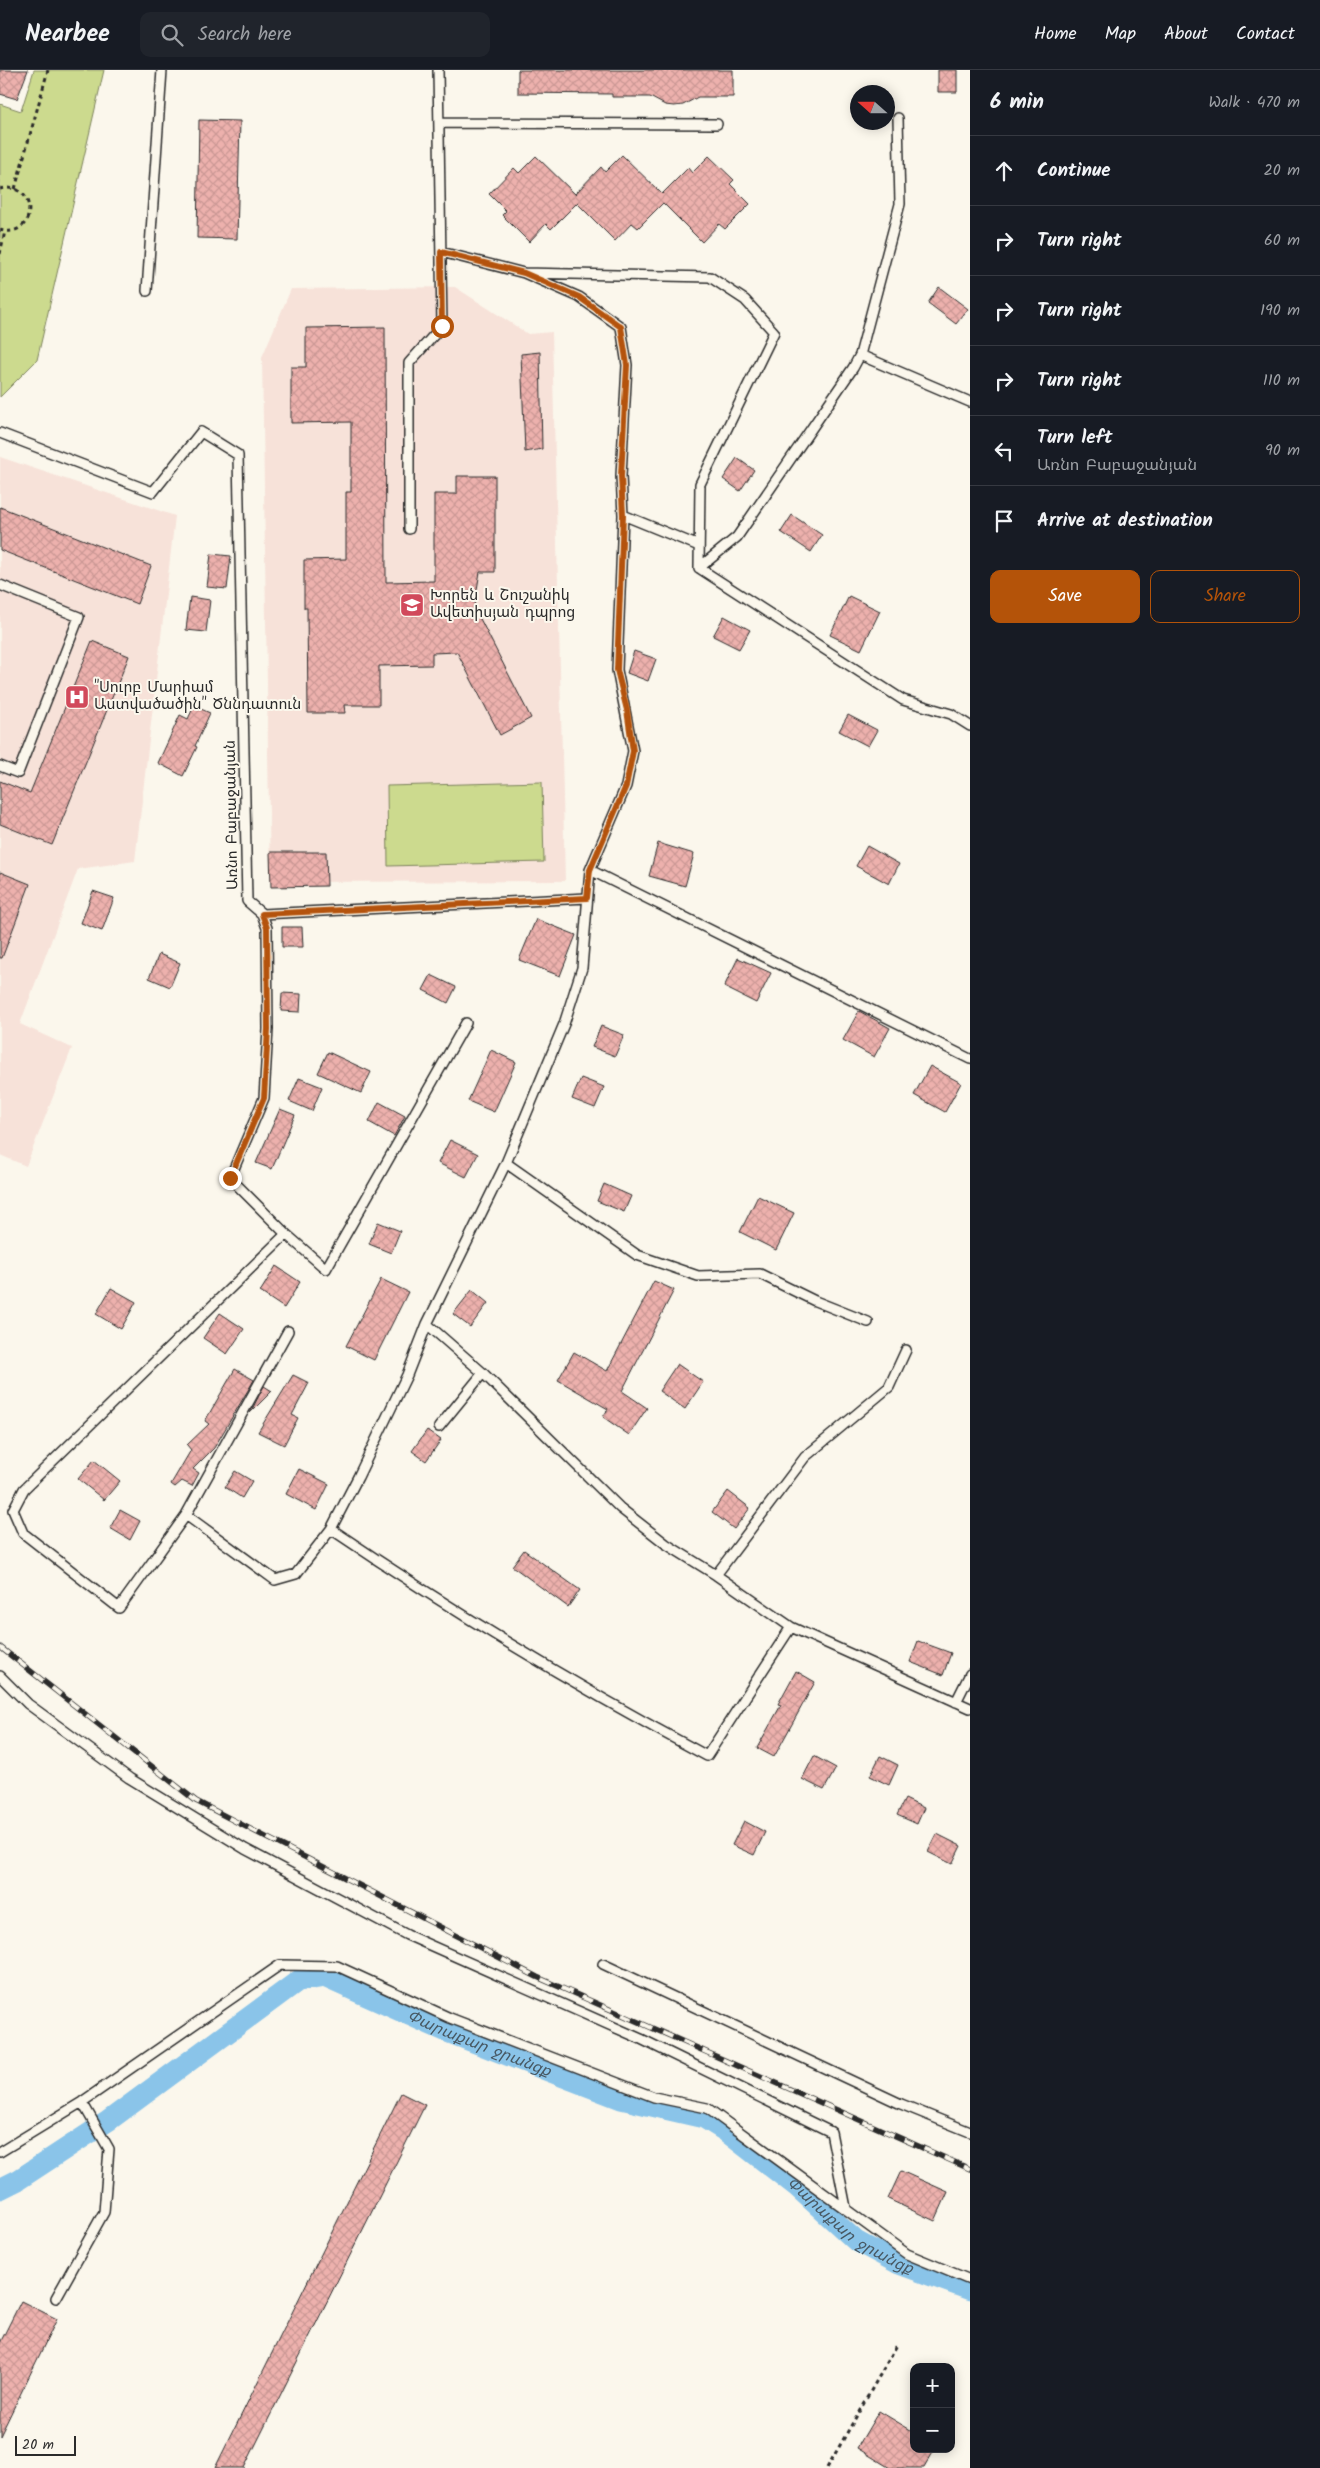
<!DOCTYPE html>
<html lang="en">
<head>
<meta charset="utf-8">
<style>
	body { margin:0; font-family:Kalam,"Noto Sans Armenian",sans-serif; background:#20242c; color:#f1f3f6 }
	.controls { position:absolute; right:15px; bottom:15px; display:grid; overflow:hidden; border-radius:10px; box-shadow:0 2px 12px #0003 }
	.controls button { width:45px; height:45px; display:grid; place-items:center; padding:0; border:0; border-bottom:1px solid #363941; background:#171b24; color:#f1f3f6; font:25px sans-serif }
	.compass { position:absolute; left:850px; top:15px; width:45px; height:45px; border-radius:50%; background:#171b24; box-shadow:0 2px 12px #0003; rotate:291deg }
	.scale { position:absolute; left:15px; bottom:12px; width:61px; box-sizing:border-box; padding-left:5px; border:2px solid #2b2b2b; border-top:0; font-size:14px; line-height:18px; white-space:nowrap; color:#2b2b2b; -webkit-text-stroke:4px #fbf7ec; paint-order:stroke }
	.stop { position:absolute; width:15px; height:15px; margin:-11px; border:4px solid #b45309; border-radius:50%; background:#fff }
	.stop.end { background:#b45309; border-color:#fff; box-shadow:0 1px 5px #0008 }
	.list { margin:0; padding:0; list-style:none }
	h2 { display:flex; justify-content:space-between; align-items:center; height:65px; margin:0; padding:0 20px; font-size:21px }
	h2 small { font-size:16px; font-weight:400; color:#9ea1a6 }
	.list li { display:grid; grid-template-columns:32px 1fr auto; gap:15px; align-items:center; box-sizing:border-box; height:70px; padding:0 20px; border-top:1px solid #363941 }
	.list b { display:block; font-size:19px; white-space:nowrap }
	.list p { margin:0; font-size:16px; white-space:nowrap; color:#9ea1a6 }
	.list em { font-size:16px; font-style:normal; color:#9ea1a6 }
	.actions { display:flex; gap:10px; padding:15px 20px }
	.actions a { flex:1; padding:11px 0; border:1px solid #b45309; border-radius:10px; text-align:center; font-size:18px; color:#b45309 }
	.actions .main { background:#b45309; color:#fff }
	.icon { flex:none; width:28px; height:28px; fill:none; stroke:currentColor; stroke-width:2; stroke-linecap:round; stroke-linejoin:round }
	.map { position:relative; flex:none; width:970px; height:2398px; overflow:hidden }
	header { display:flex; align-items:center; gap:30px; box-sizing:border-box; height:70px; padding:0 25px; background:#171b24; border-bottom:1px solid #363941 }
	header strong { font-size:24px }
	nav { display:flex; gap:28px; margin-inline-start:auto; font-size:18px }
	.search { width:350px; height:45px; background:#20242c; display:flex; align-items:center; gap:12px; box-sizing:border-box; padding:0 18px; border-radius:10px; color:#9ea1a6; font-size:19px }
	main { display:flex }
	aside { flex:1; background:#171b24 }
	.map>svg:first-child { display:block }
	.built { fill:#f7e2d9 }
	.park { fill:#ccda8e; stroke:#7c825c }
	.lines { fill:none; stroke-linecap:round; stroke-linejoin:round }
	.canal { stroke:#8ac4e9; stroke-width:21 }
	.building { fill:url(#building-cross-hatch); stroke:#2b2b2b }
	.service-casing { stroke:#2b2b2b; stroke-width:12 }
	.path { stroke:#2b2b2b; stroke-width:3; stroke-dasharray:4 4; stroke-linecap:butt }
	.service { stroke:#fbf7ec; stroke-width:9 }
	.rail-casing { stroke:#2b2b2b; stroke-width:5.5 }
	.rail { stroke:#fbf7ec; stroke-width:4; stroke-dasharray:11; stroke-linecap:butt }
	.route { stroke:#b45309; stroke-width:6 }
	.labels { text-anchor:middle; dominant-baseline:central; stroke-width:4; stroke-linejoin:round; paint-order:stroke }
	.poi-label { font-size:15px; fill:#2b2b2b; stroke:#fbf7ec; text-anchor:start }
	.street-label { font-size:15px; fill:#2b2b2b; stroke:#fbf7ec }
	.water-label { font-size:16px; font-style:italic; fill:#485964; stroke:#fbf7ec }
</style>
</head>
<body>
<header>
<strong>Nearbee</strong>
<div class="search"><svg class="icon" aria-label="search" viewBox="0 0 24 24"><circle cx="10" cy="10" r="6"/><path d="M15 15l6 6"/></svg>Search here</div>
<nav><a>Home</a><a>Map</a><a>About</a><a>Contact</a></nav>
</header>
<main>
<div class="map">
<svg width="970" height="2398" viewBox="0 0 970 2398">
	<defs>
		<pattern id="building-cross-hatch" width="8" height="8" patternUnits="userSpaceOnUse" patternTransform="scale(1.25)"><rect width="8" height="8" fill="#edb1ad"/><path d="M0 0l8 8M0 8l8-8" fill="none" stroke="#cb9895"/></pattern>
	</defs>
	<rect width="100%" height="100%" fill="#fbf7ec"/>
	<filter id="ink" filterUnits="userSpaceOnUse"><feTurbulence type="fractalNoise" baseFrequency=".02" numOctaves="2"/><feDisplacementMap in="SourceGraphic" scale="10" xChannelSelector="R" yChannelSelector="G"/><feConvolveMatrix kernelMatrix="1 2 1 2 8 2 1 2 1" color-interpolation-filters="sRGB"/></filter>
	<g filter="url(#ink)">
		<path class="built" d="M455 217 528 264 552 262 565 811 270 812 262 287 291 219Z
			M0 387 175 446 135 791 78 799 20 954 72 978 26 1096 0 1085Z"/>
		<path class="park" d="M34 0H104L37 290 0 327V34L21 41Z
			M542 712 544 792 388 796 387 716Z"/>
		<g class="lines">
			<path class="canal" id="s1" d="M0 2119 18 2110 108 2051 298 1911 324 1907 447 1962 621 2029 704 2048 725 2061 797 2117 856 2171 899 2194 970 2220"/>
		</g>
		<path class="building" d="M0 0H28L17 29 0 24Z
			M518 0H733V27H698L683 35 674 36 665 35 650 27H612V24L518 23Z
			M938 0H957V22H938Z
			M199 50 240 51 237 169 197 168Z
			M622 85 662 124 688 98 692 103 709 86 734 110 730 114 750 134 725 159 719 154 702 172 663 133 638 158 632 153 615 171 577 133 551 159 546 154 529 172 502 145 506 141 489 124 514 98 519 103 536 86 575 124 601 97 605 102Z
			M939 217 968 239 956 254 928 233Z
			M385 257 386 512 434 511V424H457V406H495V502H480L474 537 531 648 500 665 457 582 432 583V595L379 596V635H344L345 643H308L307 538H304V490L346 489V422H351V352L291 353V297H306V258Z
			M540 282 542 379 525 382 521 284Z
			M737 388 754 400 740 421 723 409Z
			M0 437 151 496 137 534 0 480Z
			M792 445 822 465 811 482 781 462Z
			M211 484 231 486 227 519 207 517Z
			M849 526 880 541 861 580 830 565Z
			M190 527 210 530 206 562 186 560Z
			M724 546 750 560 739 579 713 566Z
			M92 571 129 586 52 775 0 754V711L30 723Z
			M634 581 656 589 648 611 627 603Z
			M194 636 210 643 195 676 197 677 183 706 158 693 180 645 188 649Z
			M848 645 877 660 868 676 839 661Z
			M658 773 694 784 685 816 649 806Z
			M867 776 899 794 889 814 856 796Z
			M270 782H326L327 816 271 817Z
			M0 802 30 814 2 888H0Z
			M93 821 114 828 102 861 81 853Z
			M536 849 576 865 560 906 519 890Z
			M282 857H302L303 877H282Z
			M159 884 180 893 170 917 149 908Z
			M738 888 771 903 756 933 724 917Z
			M431 905 456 917 448 933 423 920Z
			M282 923 301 924 300 942 281 941Z
			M859 941 890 958 874 987 843 970Z
			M601 956 624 965 615 986 592 977Z
			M491 980 516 992 494 1042 468 1031Z
			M328 982 371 1002 361 1023 318 1003Z
			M930 996 961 1013 945 1042 914 1025Z
			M299 1008 322 1017 312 1041 289 1031Z
			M581 1008 604 1017 595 1038 572 1029Z
			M379 1032 405 1046 394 1066 369 1052Z
			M280 1039 295 1045 272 1099 256 1093Z
			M450 1070 478 1084 466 1107 438 1093Z
			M604 1114 631 1126 624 1142 597 1131Z
			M758 1126 794 1143 776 1180 740 1162Z
			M378 1152 400 1161 391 1183 369 1174Z
			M276 1196 300 1212 284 1238 260 1222Z
			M381 1209 408 1222 374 1290 346 1276Z
			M654 1211 674 1220 622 1321 647 1338 629 1365 603 1347 608 1339 558 1310 574 1282 607 1301Z
			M111 1218 136 1232 121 1259 96 1244Z
			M472 1220 488 1233 470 1257 453 1244Z
			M220 1243 244 1259 227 1284 203 1268Z
			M677 1294 703 1312 685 1339 659 1321Z
			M235 1299 254 1310 214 1378 193 1399 199 1403 192 1416 182 1411 175 1417 171 1414 191 1380 187 1375 209 1354 205 1351Z
			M293 1305 309 1313 292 1345 298 1348 284 1375 258 1362Z
			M264 1316 272 1321 250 1343Z
			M427 1360 441 1370 426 1391 412 1381Z
			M94 1390 120 1411 104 1430 78 1409Z
			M299 1399 329 1414 316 1440 286 1424Z
			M235 1401 252 1411 242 1428 225 1417Z
			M728 1421 750 1438 734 1459 712 1442Z
			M120 1440 140 1451 130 1470 110 1458Z
			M524 1480 580 1520 568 1537 512 1496Z
			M918 1571 951 1583 943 1605 910 1592Z
			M796 1601 815 1612 774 1687 757 1678 781 1635 778 1634Z
			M814 1686 836 1698 824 1720 802 1709Z
			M880 1686 898 1695 889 1715 870 1706Z
			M905 1729 924 1738 917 1754 897 1745Z
			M744 1751 765 1762 754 1785 732 1775Z
			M937 1764 961 1776 952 1794 928 1782Z
			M401 2023 425 2035 244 2398H215Z
			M901 2101 948 2122 935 2151 888 2129Z
			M21 2231 57 2249 0 2366V2273Z
			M879 2341 914 2362V2379H935L924 2398H890L857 2378Z"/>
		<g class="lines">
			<defs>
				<path id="service" d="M439 53 717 54
					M441 182 524 203 710 207 745 230 774 262 700 414 699 498
					M147 221 162 0
					M860 285 970 332
					M0 363 153 422 201 362 238 385 247 831 262 844 267 858 268 959 264 1028 230 1108 286 1164 326 1199 466 953
					M623 445 699 476
					M409 459V293L442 256 438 0
					M699 498 737 467 853 298 860 285 900 134 898 48
					M699 498 903 630 951 644 970 656
					M0 515 79 547 18 703 0 696
					M590 800 970 989
					M262 844 587 828
					M506 1093 637 1185 698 1206 760 1204 815 1231 868 1252
					M286 1164 24 1419 13 1440 23 1463 119 1538 186 1445 288 1261
					M427 1254 483 1303 620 1438 666 1474 716 1505 791 1557 970 1638
					M439 1357 483 1303
					M186 1445 275 1510 296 1504 331 1459 358 1407 407 1305 427 1254 506 1093 564 954 582 898 590 800 626 716 633 681 617 600 623 445 621 406 627 295 621 257 579 227 524 203
					M331 1459C452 1541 578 1617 707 1686L791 1557
					M716 1505 805 1387 889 1317 906 1280
					M0 1606 28 1634 129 1708 245 1779 407 1865 641 1969 831 2062 846 2138
					M956 1632 970 1604
					M603 1894 901 2034 970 2062
					M0 2082 82 2032 280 1895 337 1896 450 1948 654 2027 707 2038 907 2184 970 2210
					M56 2228 104 2142 109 2079 82 2032"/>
			</defs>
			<use href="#service" class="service-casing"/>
			<path class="path" d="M0 119C39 110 38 170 0 160
				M15 119 48 0
				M0 184 5 161
				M827 2398 897 2275"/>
			<use href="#service" class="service"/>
			<defs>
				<path id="rail" d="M0 1577 196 1731 537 1907 970 2099"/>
			</defs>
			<use href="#rail" class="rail-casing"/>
			<use href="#rail" class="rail"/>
		</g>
	</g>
	<g class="lines" filter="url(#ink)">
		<path class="route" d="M230 1108 264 1028 268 959 267 858 262 844 587 828 590 800 626 716 633 681 627 640 617 600 623 445 621 406 627 295 621 257 579 227 524 203 441 182 442 256"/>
	</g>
	<defs>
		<symbol id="school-square" viewBox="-11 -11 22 22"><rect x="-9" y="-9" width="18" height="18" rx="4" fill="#d1495b" stroke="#fbf7ec"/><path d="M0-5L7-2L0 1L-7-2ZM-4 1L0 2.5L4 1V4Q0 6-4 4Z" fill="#fff"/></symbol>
		<symbol id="hospital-square" viewBox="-11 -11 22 22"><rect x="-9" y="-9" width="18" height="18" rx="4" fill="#d1495b" stroke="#fbf7ec"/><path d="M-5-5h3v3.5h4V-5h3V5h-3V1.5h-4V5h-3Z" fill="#fff"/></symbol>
	</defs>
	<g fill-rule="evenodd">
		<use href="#school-square" x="398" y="521" width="28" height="28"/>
		<use href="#hospital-square" x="63" y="613" width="28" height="28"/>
	</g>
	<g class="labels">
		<g class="poi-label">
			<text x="430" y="526">Խորեն և Շուշանիկ<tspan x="430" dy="17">Ավետիսյան դպրոց</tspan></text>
			<text x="94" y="618">"Սուրբ Մարիամ<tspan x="94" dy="17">Աստվածածին" Ծննդատուն</tspan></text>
		</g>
		<g class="street-label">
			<text transform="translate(232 745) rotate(-91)">Առնո Բաբաջանյան</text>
		</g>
		<g class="water-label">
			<text stroke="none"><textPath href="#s1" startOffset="559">Փարաքար ջրանցք</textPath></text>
			<text stroke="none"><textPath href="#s1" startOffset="979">Փարաքար ջրանցք</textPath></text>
		</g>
	</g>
</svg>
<div class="controls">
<button>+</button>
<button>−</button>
</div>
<svg class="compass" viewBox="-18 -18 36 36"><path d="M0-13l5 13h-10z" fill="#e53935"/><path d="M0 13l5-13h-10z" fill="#9ea1a6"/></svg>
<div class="scale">20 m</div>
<div class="stop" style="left:442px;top:256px"></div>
<div class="stop end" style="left:230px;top:1108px"></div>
</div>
<aside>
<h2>6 min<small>Walk · 470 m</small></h2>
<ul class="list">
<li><svg class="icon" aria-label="ahead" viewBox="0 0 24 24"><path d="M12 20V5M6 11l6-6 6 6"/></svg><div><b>Continue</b></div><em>20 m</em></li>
<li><svg class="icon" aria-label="right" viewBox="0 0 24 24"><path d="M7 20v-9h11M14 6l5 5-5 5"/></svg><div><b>Turn right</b></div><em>60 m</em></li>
<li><svg class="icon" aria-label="right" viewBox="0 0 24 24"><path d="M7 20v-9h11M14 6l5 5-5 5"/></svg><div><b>Turn right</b></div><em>190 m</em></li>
<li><svg class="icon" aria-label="right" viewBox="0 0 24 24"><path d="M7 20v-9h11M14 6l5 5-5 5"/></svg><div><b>Turn right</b></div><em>110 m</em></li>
<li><svg class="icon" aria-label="left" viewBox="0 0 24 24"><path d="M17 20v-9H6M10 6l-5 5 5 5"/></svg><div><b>Turn left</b><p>Առնո Բաբաջանյան</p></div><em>90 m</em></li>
<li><svg class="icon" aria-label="arrive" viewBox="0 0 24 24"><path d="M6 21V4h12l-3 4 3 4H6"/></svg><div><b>Arrive at destination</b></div></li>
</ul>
<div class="actions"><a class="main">Save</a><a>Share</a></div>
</aside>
</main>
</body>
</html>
